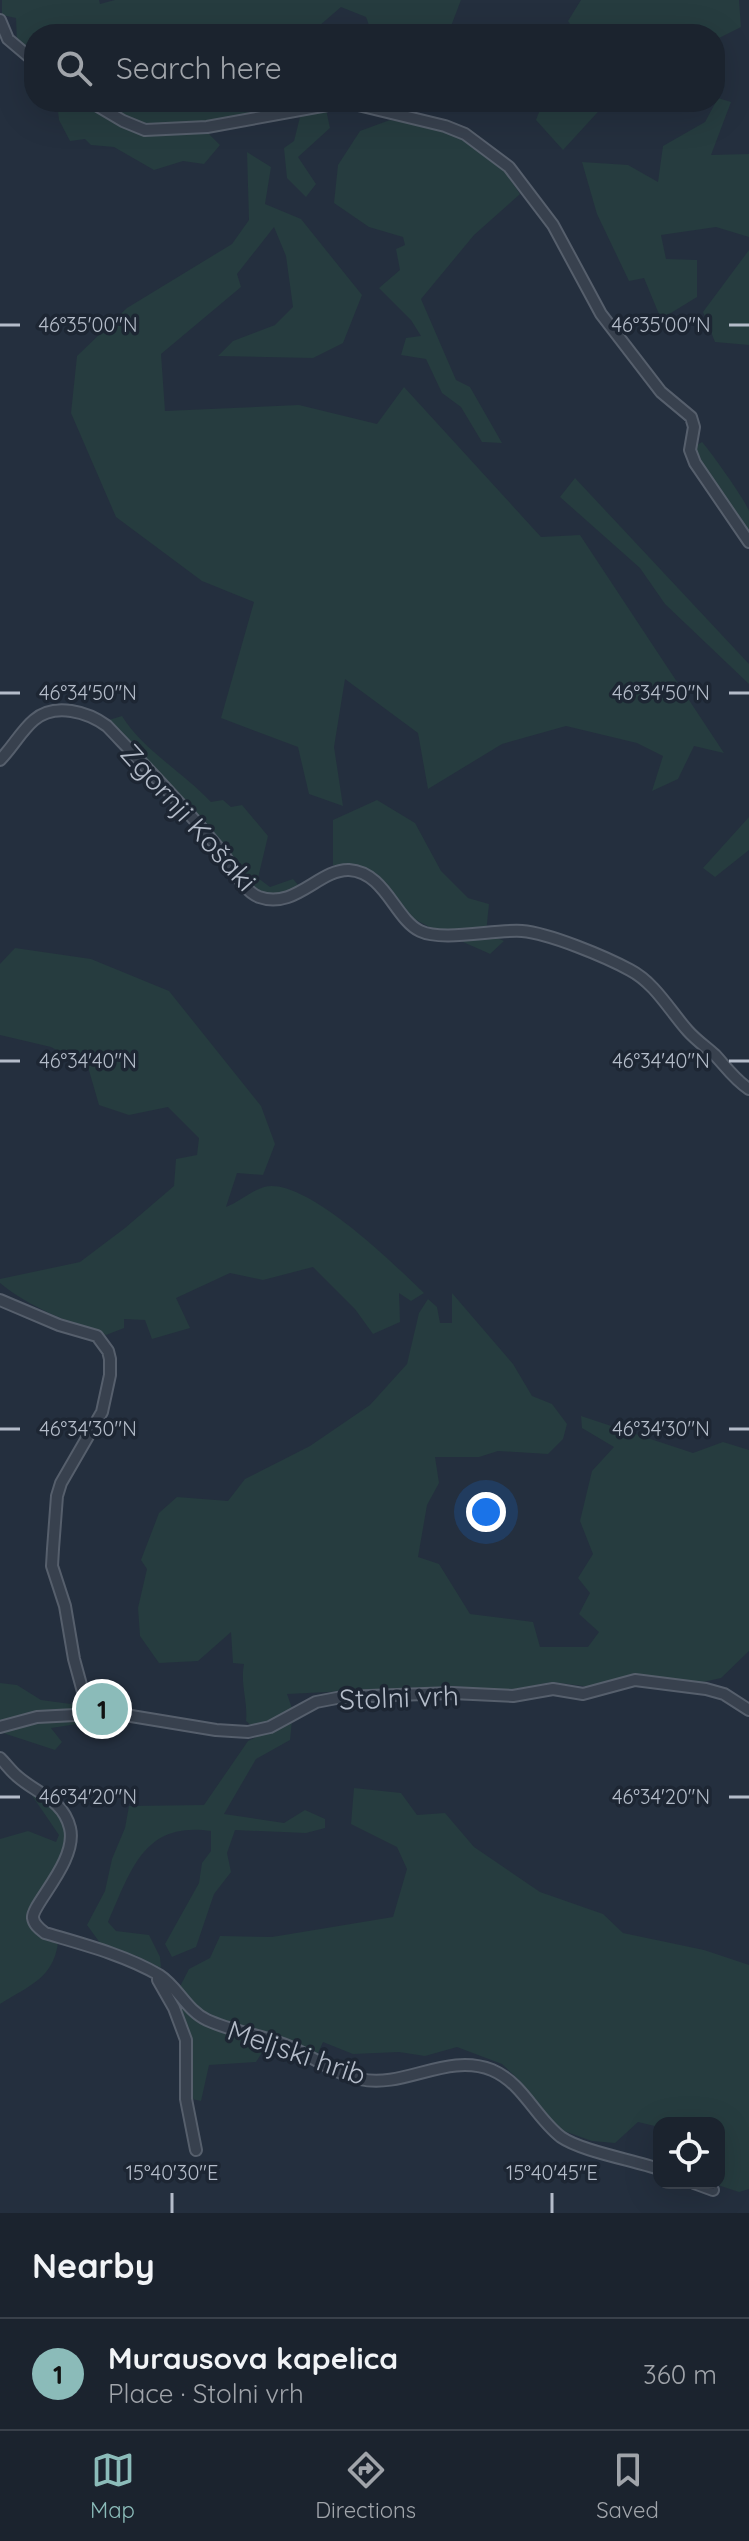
<!DOCTYPE html>
<html lang="en">
<head>
<meta charset="utf-8">
<style>
	body { margin:0; font-family:Quicksand,sans-serif; background:#242b36; color:#f1f3f6 }
	.controls { position:absolute; right:24px; bottom:24px; display:grid; overflow:hidden; border-radius:16px; box-shadow:0 8px 32px #0002 }
	.controls button { width:72px; height:72px; display:grid; place-items:center; padding:0; border:0; border-bottom:2px solid #39404a; background:#1b232e; color:#f1f3f6; font:40px sans-serif }
	.you { position:absolute; left:486px; top:1512px; width:28px; height:28px; margin:-20px; border:6px solid #fff; border-radius:50%; background:#1a73e8; box-shadow:0 0 0 12px #1a73e833 }
	.badge { display:grid; place-items:center; width:52px; height:52px; border-radius:50%; background:#8bbbb9; color:#111; font-size:26px; font-weight:700 }
	.pin { position:absolute; translate:-50% -50%; border:4px solid #fff; box-shadow:0 2px 8px #0006 }
	.list { margin:0; padding:0; list-style:none }
	h2 { display:flex; justify-content:space-between; align-items:center; height:104px; margin:0; padding:0 32px; font-size:34px }
	h2 small { font-size:26px; font-weight:400; color:#a0a4aa }
	.list li { display:grid; grid-template-columns:52px 1fr auto; gap:24px; align-items:center; box-sizing:border-box; height:112px; padding:0 32px; border-top:2px solid #39404a }
	.list b { display:block; font-size:30px; white-space:nowrap }
	.list p { margin:0; font-size:26px; white-space:nowrap; color:#a0a4aa }
	.list em { font-size:26px; font-style:normal; color:#a0a4aa }
	.icon { flex:none; width:44px; height:44px; fill:none; stroke:currentColor; stroke-width:2; stroke-linecap:round; stroke-linejoin:round }
	.map { position:relative; flex:none; width:749px; height:2213px; overflow:hidden }
	.search { position:absolute; background:#1b232e; box-shadow:0 8px 32px #0002; left:24px; right:24px; top:24px; height:88px; display:flex; align-items:center; gap:20px; box-sizing:border-box; padding:0 28px; border-radius:32px; color:#a0a4aa; font-size:30px }
	.sheet { height:216px; background:#1b232e }
	nav { display:flex; justify-content:space-around; align-items:center; box-sizing:border-box; height:112px; border-top:2px solid #39404a; background:#1b232e; font-size:22px; color:#a0a4aa }
	nav a { display:grid; justify-items:center; gap:4px }
	nav .on { color:#8bbbb9 }
	.map>svg:first-child { display:block }
	.green { fill:#263c3f }
	.lines { fill:none; stroke-linecap:round; stroke-linejoin:round }
	.minor-casing { stroke:#565f6c; stroke-width:14 }
	.minor { stroke:#38414e; stroke-width:10 }
	.ticks { fill:none; stroke:#b4bcc9; stroke-width:3 }
	.labels { text-anchor:middle; dominant-baseline:central; stroke-width:7; stroke-linejoin:round; paint-order:stroke }
	.street-label { font-size:28px; fill:#b4bcc9; stroke:#1d2633 }
	.ticks-label { font-size:20px; text-anchor:middle; fill:#b4bcc9; stroke:#1d2633; stroke-width:7; stroke-linejoin:round; paint-order:stroke }
</style>
</head>
<body>
<div class="map">
<svg width="749" height="2213" viewBox="0 0 749 2213">
	<rect width="100%" height="100%" fill="#242f3e"/>
	<path class="green" d="M2 0H99L100 4 115 0H461L448 34H385L370 28 366 17 341 7 319 26 329 34H34V53L17 43 16 18 2 15Z
		M581 0H739L741 27 715 40V34H576L568 21Z
		M718 98 731 102 711 155 749 154V237L716 227 661 235 666 259 697 260V297L661 319 644 278 629 281 597 214 582 162 628 165 658 182 663 146 705 122Z
		M57 102H306L325 105 330 128 298 157 316 184 306 197 287 178 284 148 294 141 301 113 268 111 259 106 229 125H214L209 134 220 145 204 164 183 161 154 170 114 147 91 145 85 139 70 141 59 120Z
		M543 102H607L563 150 536 120Z
		M390 120C419 125 454 130 480 146 497 156 509 178 520 194L474 235 421 299 456 380 470 387 502 443 482 442 461 407 442 393 426 359 401 355 406 338 421 336 411 320 379 288 400 270 396 249 405 245 403 237 369 227 334 203 338 165 360 131Z
		M247 152 271 167 265 204 301 219 362 295 343 343 313 358 218 356 233 341 275 325 293 307 286 256 274 227 237 274 241 287 161 354 165 411 299 405 377 424 404 387 541 537 580 535 724 753 694 746 678 779 652 791 663 756 637 743 566 726 502 744 428 789 418 733 345 679 334 747 343 806 309 794 298 747 221 718 254 602 202 581 116 517 71 413 77 356 127 308 232 244 249 220Z
		M749 250V345L715 342 703 312Z
		M702 442C709 449 748 504 749 511 749 518 749 529 749 536L706 474 694 447Z
		M575 478 749 664V684L665 604 640 568 560 497Z
		M122 716C144 751 183 772 211 802L223 800 231 807 242 805 268 836 258 878 270 887 293 879 299 886C279 895 255 902 245 877L196 814 109 720Z
		M377 800 415 823 441 871 468 898 489 904 486 933 504 941 490 954C470 944 424 927 409 915 377 889 383 866 333 865V820Z
		M749 817V850L715 877 703 868Z
		M15 948 91 959 169 991 261 1106 275 1144 263 1175 237 1173 226 1207C239 1202 251 1191 264 1187 305 1176 396 1266 424 1293L411 1301 399 1293 400 1322 373 1334 355 1309 313 1267 263 1280 230 1273 176 1298 190 1328 152 1339 145 1320 124 1319V1328L106 1335C92 1326 78 1325 63 1319 41 1310 18 1298 0 1283V1279L80 1262 125 1228 174 1186 176 1159 197 1155 199 1138 168 1107 129 1115 99 1105 88 1067 51 1047 0 1035V964Z
		M452 1293 513 1364 532 1396 552 1404 567 1424 563 1439 548 1454 498 1451 479 1457H435L439 1483 427 1505 418 1557 439 1564 470 1614 533 1622 540 1647H588L599 1632 579 1614 590 1593 578 1578 593 1554 580 1521 592 1471 614 1447 582 1428 581 1416 693 1453 723 1442 749 1450V1651L721 1678 699 1683 638 1674 622 1677 591 1687 552 1682 511 1690 452 1686 287 1694 293 1711 270 1723 253 1727 246 1721C248 1701 240 1684 244 1664L233 1663 231 1632 198 1661 159 1663 140 1636 138 1608 147 1569 141 1560 159 1513 177 1497 228 1501 245 1479 310 1446 370 1405 407 1364 419 1313 428 1299 437 1307 440 1323H452Z
		M0 1683 17 1685 41 1700 78 1705 90 1722 51 1728 62 1742 55 1750 0 1732Z
		M292 1720 290 1740 256 1759 224 1814 284 1823 305 1810 325 1819V1828L306 1833 235 1830 227 1853 231 1872 214 1894 196 1947 172 1957 165 1944 199 1883 202 1863 211 1851V1831C143 1821 131 1871 108 1922L116 1931 149 1935 160 1957 161 1968 137 1956 103 1947 87 1925 105 1891 112 1859 125 1828 129 1806 204 1805 248 1741Z
		M354 1788 401 1793 417 1815 445 1813 474 1847 540 1892 603 1914 623 1933 704 1950 749 1965V2189L739 2192 718 2185 719 2123H659V2127L638 2122 615 2143 592 2141 561 2130 548 2119 521 2082 502 2064 457 2047 425 2056 399 2052 353 2054 323 2042 318 2053 274 2034 256 2062 209 2065 201 2101 183 2097 184 2044 170 2006 189 1969 210 1958 220 1936 272 1937 393 1917 407 1869 397 1847 351 1824Z
		M35 1791C90 1825 62 1867 32 1907L44 1936 58 1943C53 1979 28 1986 0 2004V1839L28 1831 56 1842 59 1835 31 1794Z"/>
	<g class="lines">
		<defs>
			<path id="minor" d="M0 20 8 39 34 61
				M91 102 123 121 145 130 207 127 333 104 358 105 445 126 465 134 509 167 553 225 601 314 661 392 691 417 694 427 690 450 695 463 749 542
				M0 760C12 748 21 731 34 720 55 702 88 712 107 726 146 767 185 807 221 851 233 865 241 890 259 897 295 910 319 869 349 870 385 872 395 919 420 931 443 942 495 929 522 931 549 933 606 957 630 970 655 983 670 1011 688 1031 696 1040 706 1047 715 1055 726 1067 735 1080 749 1089
				M0 1300 59 1325 97 1336 108 1351 110 1359V1375L102 1412 61 1483 57 1496 53 1549 52 1566 65 1606 74 1659 89 1714
				M0 1727 37 1717 113 1713 216 1730 248 1732 270 1727 316 1702 342 1697 452 1693 513 1696 553 1689 583 1694 635 1680 706 1689 724 1694 749 1710
				M0 1758C6 1764 11 1771 17 1776 37 1794 63 1799 70 1828 78 1861 31 1905 33 1918 34 1925 40 1929 45 1933 82 1944 125 1955 159 1975 178 1987 186 2010 207 2020 233 2032 262 2035 288 2046 312 2056 335 2074 360 2079 404 2089 447 2052 492 2070 523 2083 535 2117 561 2137 581 2151 633 2160 659 2169
				M158 1975V1980L174 2008 186 2040V2099L196 2150
				M694 2183 713 2190"/>
		</defs>
		<use href="#minor" class="minor-casing"/>
		<use href="#minor" class="minor"/>
	</g>
	<path class="ticks" d="M0 325H20M729 325H749M0 693H20M729 693H749M0 1061H20M729 1061H749M0 1429H20M729 1429H749M0 1797H20M729 1797H749M172 2193V2213M552 2193V2213"/>
	<g class="labels">
		<g class="street-label">
			<text transform="translate(189 817) rotate(48)">Zgornji Košaki</text>
			<text transform="translate(399 1697) rotate(-2)">Stolni vrh</text>
			<text transform="translate(297 2052) rotate(19)">Meljski hrib</text>
		</g>
	</g>
	<g class="ticks-label">
		<text x="88" y="332">46°35'00"N</text>
		<text x="661" y="332">46°35'00"N</text>
		<text x="88" y="700">46°34'50"N</text>
		<text x="661" y="700">46°34'50"N</text>
		<text x="88" y="1068">46°34'40"N</text>
		<text x="661" y="1068">46°34'40"N</text>
		<text x="88" y="1436">46°34'30"N</text>
		<text x="661" y="1436">46°34'30"N</text>
		<text x="88" y="1804">46°34'20"N</text>
		<text x="661" y="1804">46°34'20"N</text>
		<text x="172" y="2180">15°40'30"E</text>
		<text x="552" y="2180">15°40'45"E</text>
	</g>
</svg>
<div class="controls">
<button><svg class="icon" aria-label="locate" viewBox="0 0 24 24"><circle cx="12" cy="12" r="6"/><path d="M12 2v4M12 18v4M2 12h4M18 12h4"/></svg></button>
</div>
<div class="you"></div>
<div class="pin badge" style="left:102px;top:1709px">1</div>
<div class="search"><svg class="icon" aria-label="search" viewBox="0 0 24 24"><circle cx="10" cy="10" r="6"/><path d="M15 15l6 6"/></svg>Search here</div>
</div>
<section class="sheet">
<h2>Nearby<small></small></h2>
<ul class="list">
<li><span class="badge">1</span><div><b>Murausova kapelica</b><p>Place · Stolni vrh</p></div><em>360 m</em></li>
</ul>
</section>
<nav>
<a class="on"><svg class="icon" aria-label="map" viewBox="0 0 24 24"><path d="M3 6l6-2 6 2 6-2v14l-6 2-6-2-6 2zM9 4v14M15 6v14"/></svg>Map</a>
<a><svg class="icon" aria-label="directions" viewBox="0 0 24 24"><path d="M12 3l9 9-9 9-9-9zM9 14v-3h6M13 9l2 2-2 2"/></svg>Directions</a>
<a><svg class="icon" aria-label="saved" viewBox="0 0 24 24"><path d="M7 4h10v16l-5-4-5 4z"/></svg>Saved</a>
</nav>
</body>
</html>
